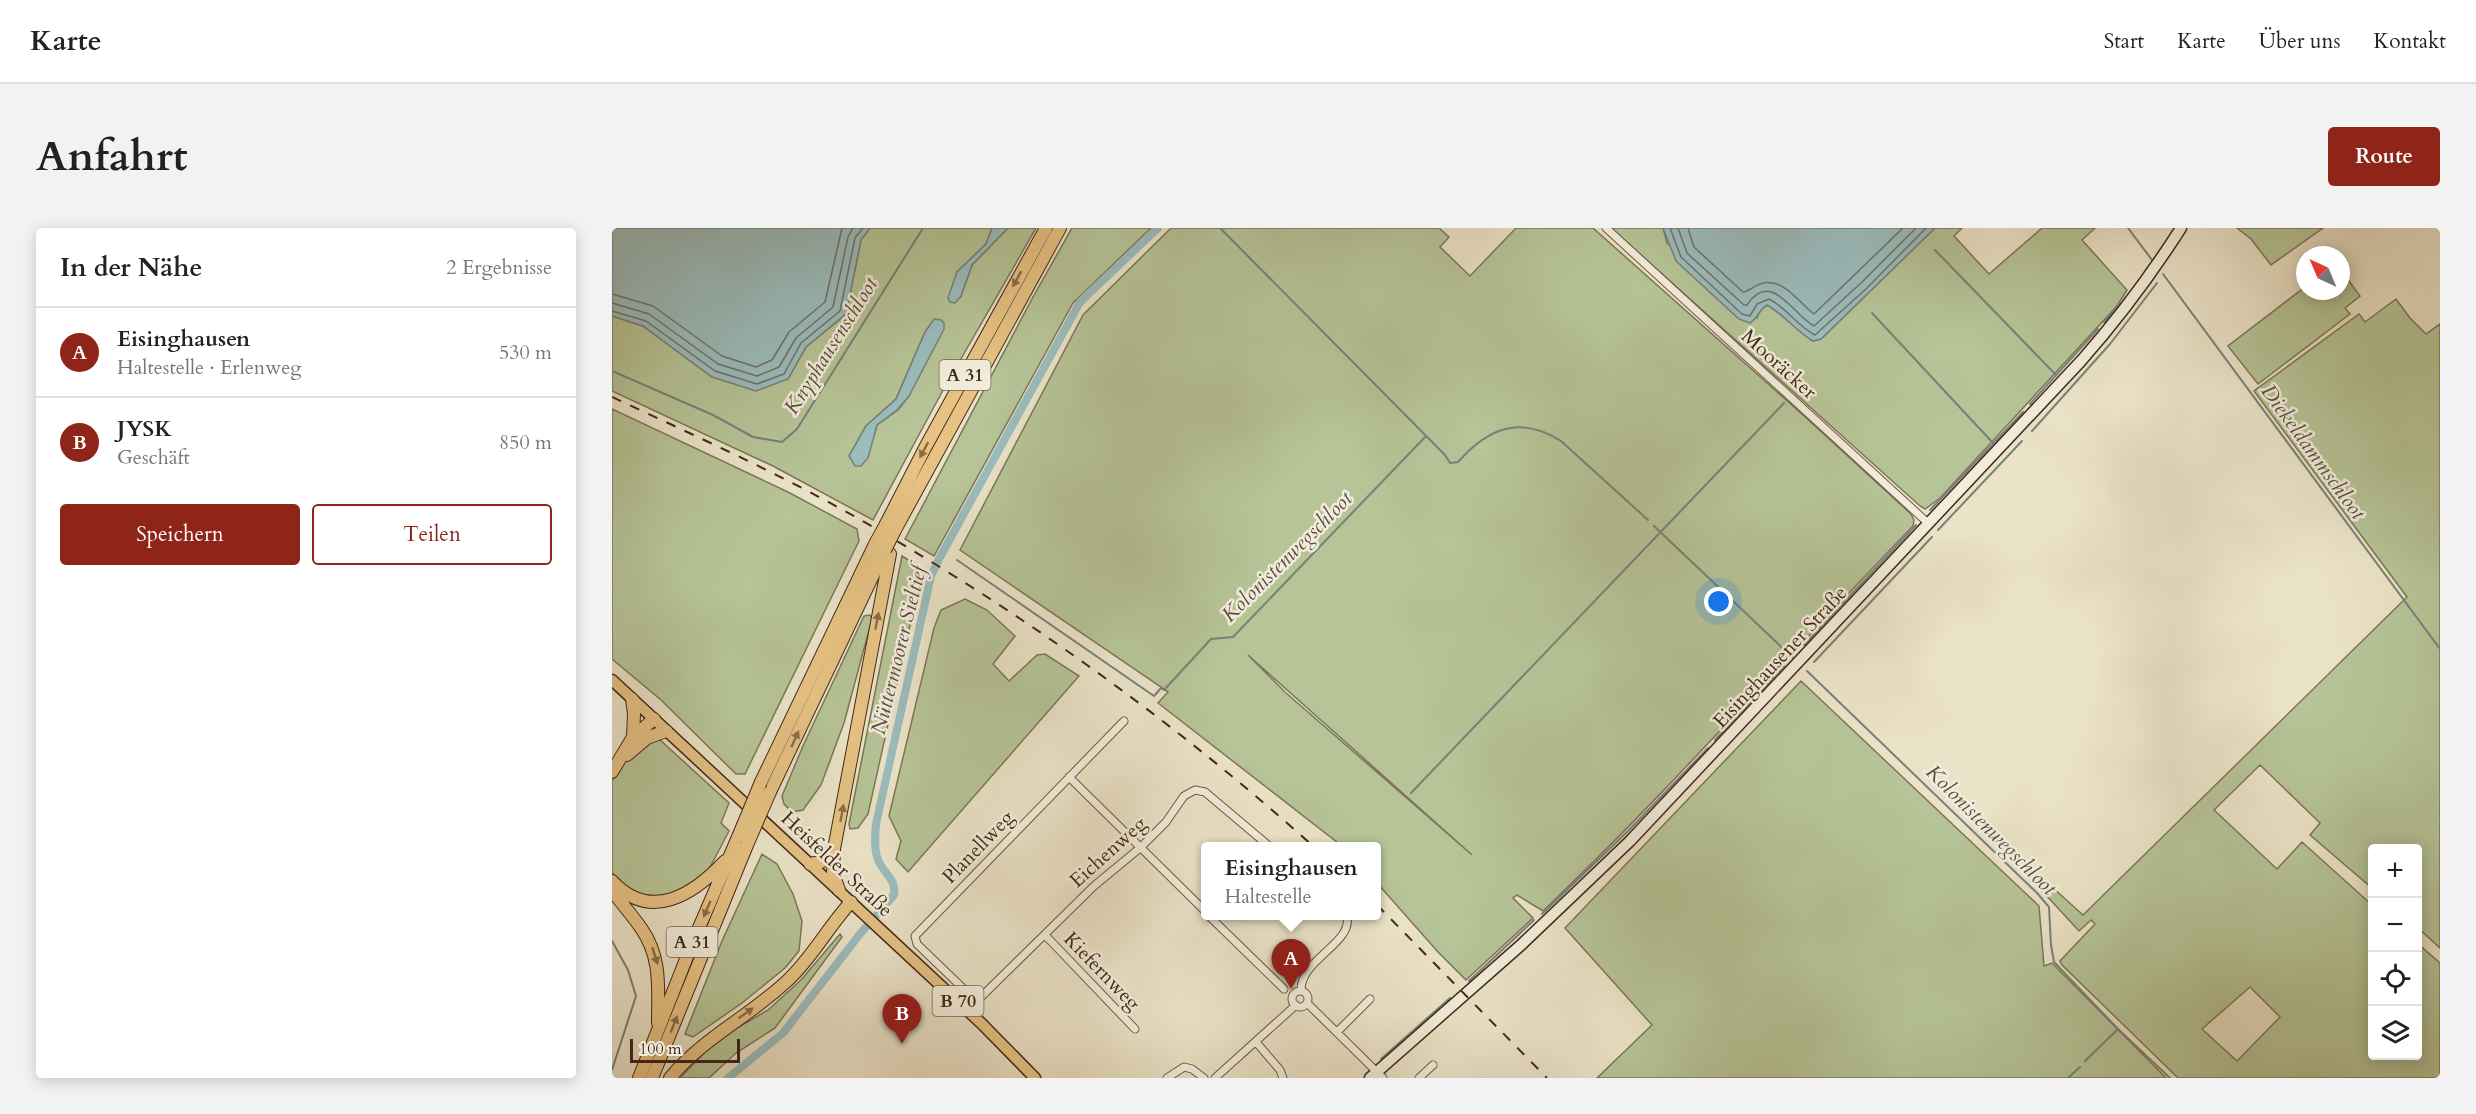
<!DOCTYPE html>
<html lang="de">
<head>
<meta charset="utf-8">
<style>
	body { margin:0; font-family:Cardo,serif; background:#f2f2f2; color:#222 }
	.controls { position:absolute; right:18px; bottom:18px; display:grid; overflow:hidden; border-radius:6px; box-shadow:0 3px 15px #0003 }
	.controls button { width:54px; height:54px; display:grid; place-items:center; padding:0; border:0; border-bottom:2px solid #e0e0e0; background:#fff; color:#222; font:30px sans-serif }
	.compass { position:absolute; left:1684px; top:18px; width:54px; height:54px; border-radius:50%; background:#fff; box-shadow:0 3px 15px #0003; rotate:316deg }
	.scale { position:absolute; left:18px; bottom:15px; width:110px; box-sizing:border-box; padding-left:6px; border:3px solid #412817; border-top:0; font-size:16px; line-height:21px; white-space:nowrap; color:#412817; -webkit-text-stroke:4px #f2eddb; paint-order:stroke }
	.you { position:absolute; left:1107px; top:374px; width:21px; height:21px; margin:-15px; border:4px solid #fff; border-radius:50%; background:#1a73e8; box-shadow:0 0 0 9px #1a73e833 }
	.badge { display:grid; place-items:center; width:39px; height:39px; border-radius:50%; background:#8f2418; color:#fff; font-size:20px; font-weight:700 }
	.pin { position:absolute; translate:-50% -50px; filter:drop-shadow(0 2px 3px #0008) }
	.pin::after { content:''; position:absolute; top:32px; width:21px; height:18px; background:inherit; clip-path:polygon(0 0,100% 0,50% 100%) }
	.popup { position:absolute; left:589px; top:614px; width:180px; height:78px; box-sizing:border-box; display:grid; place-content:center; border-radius:6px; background:#fff; filter:drop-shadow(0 2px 4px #0005); font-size:20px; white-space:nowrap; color:#767676 }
	.popup b { font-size:22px; color:#222 }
	.popup::after { content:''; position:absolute; left:50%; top:100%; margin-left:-12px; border:12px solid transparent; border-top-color:#fff }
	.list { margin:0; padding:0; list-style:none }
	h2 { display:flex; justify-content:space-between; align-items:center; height:78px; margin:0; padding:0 24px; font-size:26px }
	h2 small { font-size:20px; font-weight:400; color:#767676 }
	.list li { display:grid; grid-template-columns:39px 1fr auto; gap:18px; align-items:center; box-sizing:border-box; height:90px; padding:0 24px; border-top:2px solid #e0e0e0 }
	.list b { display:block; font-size:22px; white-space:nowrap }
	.list p { margin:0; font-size:20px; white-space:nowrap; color:#767676 }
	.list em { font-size:20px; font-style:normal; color:#767676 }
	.actions { display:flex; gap:12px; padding:18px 24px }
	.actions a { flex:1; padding:14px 0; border:2px solid #8f2418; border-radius:6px; text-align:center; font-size:21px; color:#8f2418 }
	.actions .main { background:#8f2418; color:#fff }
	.icon { flex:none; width:33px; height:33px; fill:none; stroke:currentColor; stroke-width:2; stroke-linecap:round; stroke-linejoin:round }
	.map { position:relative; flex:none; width:1828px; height:850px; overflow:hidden; border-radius:6px }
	header { display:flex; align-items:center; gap:36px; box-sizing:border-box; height:84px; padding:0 30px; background:#fff; border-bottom:2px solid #e0e0e0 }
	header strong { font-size:28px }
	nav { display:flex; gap:33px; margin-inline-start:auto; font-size:21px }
	.intro { display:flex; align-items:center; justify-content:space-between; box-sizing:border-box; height:144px; padding:0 36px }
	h1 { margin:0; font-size:42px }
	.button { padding:15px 27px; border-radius:6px; background:#8f2418; color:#fff; font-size:21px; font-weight:700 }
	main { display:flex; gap:36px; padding:0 36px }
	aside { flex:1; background:#fff; border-radius:6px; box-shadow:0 3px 15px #0003 }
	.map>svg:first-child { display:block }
	.green { fill:#b6c497; stroke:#7c7657; stroke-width:1.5; fill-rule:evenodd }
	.water { fill:#9bbdbe; stroke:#77817b; stroke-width:1.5 }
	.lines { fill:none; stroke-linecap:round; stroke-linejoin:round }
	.shore { stroke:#6e726a; stroke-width:1.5 }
	.stream { stroke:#77817b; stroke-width:2 }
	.canal { stroke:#9bbdbe; stroke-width:8 }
	.street-casing { stroke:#6c5743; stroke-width:9 }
	.secondary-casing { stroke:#412817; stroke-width:13 }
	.primary-casing { stroke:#412817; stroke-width:13 }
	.highway-casing { stroke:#412817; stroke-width:14 }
	.street { stroke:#f2eddb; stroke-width:7 }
	.secondary { stroke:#f2eddb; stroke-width:10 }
	.primary { stroke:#e6c284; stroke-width:10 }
	.highway { stroke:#e6c284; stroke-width:12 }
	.rail { stroke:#412817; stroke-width:2; stroke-dasharray:10 10; stroke-linecap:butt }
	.highway-bridge-casing { stroke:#412817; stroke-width:14; stroke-linecap:butt }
	.highway-bridge { stroke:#e6c284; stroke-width:12 }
	.oneway { fill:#8b6d48 }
	.labels { text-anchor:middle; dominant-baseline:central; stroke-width:5; stroke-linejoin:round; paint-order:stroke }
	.shield { fill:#f2eddb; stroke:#766352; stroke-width:1.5 }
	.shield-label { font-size:18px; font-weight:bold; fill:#412817 }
	.street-label { font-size:20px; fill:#412817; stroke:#f2eddb }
	.water-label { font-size:21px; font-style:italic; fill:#584d41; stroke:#f2eddb }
</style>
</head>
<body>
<header>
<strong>Karte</strong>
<nav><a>Start</a><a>Karte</a><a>Über uns</a><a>Kontakt</a></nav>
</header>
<div class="intro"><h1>Anfahrt</h1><a class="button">Route</a></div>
<main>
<aside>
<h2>In der Nähe<small>2 Ergebnisse</small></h2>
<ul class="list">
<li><span class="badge">A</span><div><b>Eisinghausen</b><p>Haltestelle · Erlenweg</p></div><em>530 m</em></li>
<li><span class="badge">B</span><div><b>JYSK</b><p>Geschäft</p></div><em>850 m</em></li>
</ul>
<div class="actions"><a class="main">Speichern</a><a>Teilen</a></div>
</aside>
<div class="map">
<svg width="1828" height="850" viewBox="0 0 1828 850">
	<rect width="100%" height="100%" fill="#ebe3c8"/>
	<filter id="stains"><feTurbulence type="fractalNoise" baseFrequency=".00333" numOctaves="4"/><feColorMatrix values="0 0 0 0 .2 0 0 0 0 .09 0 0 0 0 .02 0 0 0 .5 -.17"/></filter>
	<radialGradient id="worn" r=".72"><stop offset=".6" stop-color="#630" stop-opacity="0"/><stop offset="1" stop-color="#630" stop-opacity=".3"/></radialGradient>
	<path class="green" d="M258 0H380L374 16 345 44 349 68 360 37 396 0H424L330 164 261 292 161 238 0 163V88L31 98 100 149 176 151 194 119 234 86 249 11ZM323 91 304 151 297 168 286 182 265 197 263 205 237 228 254 198 284 171 313 104Z
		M460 0H539L461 75 322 328 293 311 421 69Z
		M559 0H827L837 9 828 19 858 48 904 0H981L1191 187 1299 286 1302 292 1301 298C1177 426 1060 560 931 683L905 667 901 670 921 690 854 752 826 724 765 655V618H730L546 475 556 464 348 322 471 87ZM636 427 860 627 673 464Z
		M999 0H1051L1055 15 1145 90 1149 81 1155 77C1173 87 1184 103 1201 113L1209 111 1323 0H1350L1342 8 1377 46 1430 0H1483L1470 12 1515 62 1505 78 1328 270 1313 281 1308 278Z
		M1625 0H1711L1659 37 1639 11Z
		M1729 42 1748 68 1733 80 1738 86 1646 156 1616 118 1693 59V63H1729Z
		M1784 71 1798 90 1814 106 1828 96V720L1806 700V620H1760V660L1698 607 1708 595 1648 537 1602 582 1665 641 1690 614 1760 677V828H1806V716L1828 735V850H1566L1450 737 1448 733 1483 696 1479 692 1467 703 1397 627 1401 624 1471 687 1795 369 1642 163 1747 86 1753 94ZM1638 759 1668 789 1625 833 1590 801Z
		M0 181 176 264 245 301 247 313 133 546H124L49 472 0 431Z
		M290 328 313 342 308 353 256 586 246 600 238 601 237 596Z
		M353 371 375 382 403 408 381 436 397 453 425 427 433 426 467 448 296 644 284 631 289 613 277 588 322 400 329 382Z
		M258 387 260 391 232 495 209 557 191 582 180 584 172 576 170 568 191 518 252 388Z
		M1189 453 1427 678 1432 738 1440 735 1554 850H985L1040 797 953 700Z
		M47 511 117 575 109 595 117 603 95 645 55 670 25 666 7 654 0 644V553L15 531 29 517Z
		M150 626 165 636 181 666 190 693 187 723 173 740 130 775 81 809 73 806 110 713Z
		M228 706 230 709 163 800 124 825 97 850H68L93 824 125 800 156 782 189 752Z"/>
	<path class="water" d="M0 0H258L249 12 234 86 194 119 176 151 144 163 100 149 31 98 0 88Z
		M380 0H396L360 37 349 68 343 75 338 74 336 70 345 44 374 16Z
		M1051 0H1323L1209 111 1201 113C1184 103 1173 87 1155 77 1147 82 1146 90 1138 95L1127 91 1064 33Z
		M322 91 329 92 332 95V101L297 168 285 182 265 197 256 230 249 238H243L237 228 254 198 284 171 313 104Z"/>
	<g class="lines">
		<path class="shore" d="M1058 0 1069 29 1130 86 1138 88 1145 76 1157 71C1175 80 1185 98 1203 107L1255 60 1314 0
			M1066 0 1075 25 1132 77H1135C1159 40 1182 88 1202 98L1250 54 1304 0
			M1076 0 1082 19 1131 64C1137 63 1142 58 1148 56 1171 48 1187 75 1202 86L1291 0
			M0 66 41 78 110 128 144 139 160 132 177 104 213 74 230 0
			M0 75 37 86 106 136 145 148 167 139 184 110 221 79 236 9 241 0
			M0 83 34 93 103 143 145 156 172 146 189 115 228 83 243 10 251 0"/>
		<path class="stream" d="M608 0 833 227 838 235 846 234C876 200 908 187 949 213L1036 292
			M1516 0 1540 32
			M1323 22 1444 147
			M1551 46 1828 421
			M1260 85 1381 215
			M1492 94 1505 78
			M0 143 101 187 141 209 170 214 185 201 311 0
			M1418 176 1486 101
			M1420 203 1498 116 1545 55
			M1318 282 1411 184
			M1042 298 1181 430
			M1326 302 1410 213
			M345 332 542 468 549 460 552 462 599 411 621 409 814 208
			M1192 417 1304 297
			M1202 434 1320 309
			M1195 443 1425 665 1437 679 1439 717 1442 734 1506 801 1558 850
			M1103 512 1172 438
			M799 565 1172 175
			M930 686 1017 602 1096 520
			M0 713 16 742 24 768 0 842
			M857 753 922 692
			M769 831 838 770
			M1473 833 1505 802
			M1456 850 1468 839"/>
		<path class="canal" d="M116 850 171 805 248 706 282 667C285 650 269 644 265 629 262 618 263 607 264 596L319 348 327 331 468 74 546 0"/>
		<defs>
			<path id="street" d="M994 0 1317 296
				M512 493 303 708 305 716 359 768H370L482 658 528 620 554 594 572 568 583 562 593 564 657 618
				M457 549 594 684
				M597 688 672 761
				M433 707 523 801
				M689 763C688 731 741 716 735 688
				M680 771a8 8 0 1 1 16 0a8 8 0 1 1-16 0Z
				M695 775 771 850
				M725 804 758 771
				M644 814 668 842 671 850
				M555 850 572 839 580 841 592 850
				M603 850 684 777
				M807 850 821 837"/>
			<path id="secondary" d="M758 850 909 717 1018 613 1469 133C1506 91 1539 47 1569 0"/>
			<path id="primary" d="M0 452 370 796 423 850"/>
			<path id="highway" d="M274 296 314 218 434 0
				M283 302 448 0
				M20 471 22 486 21 509
				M15 527 35 510 54 503
				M0 544 21 509 42 491
				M149 554 263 316
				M158 564 273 322
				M198 636 209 634 222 621
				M0 653C39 695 82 666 113 633
				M0 662C9 675 20 687 29 700 50 730 46 760 46 795
				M227 662 221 645 222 621 278 326
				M27 850 80 716 126 609
				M40 850 135 617
				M58 850C91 810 138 788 175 753 200 730 216 699 239 674"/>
		</defs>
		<use href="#street" class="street-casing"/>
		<use href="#secondary" class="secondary-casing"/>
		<use href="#primary" class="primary-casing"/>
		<use href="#highway" class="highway-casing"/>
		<use href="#street" class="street"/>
		<use href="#secondary" class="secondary"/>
		<use href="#primary" class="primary"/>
		<use href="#highway" class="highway"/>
		<path class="rail" d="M0 169C88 210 177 250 261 299 418 390 566 497 701 618
			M765 677 935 850"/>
		<defs>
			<path id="highway-bridge" d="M263 316 274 296
				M273 322 283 302
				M126 609 149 554
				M135 617 158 564"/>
		</defs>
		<use href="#highway-bridge" class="highway-bridge-casing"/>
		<use href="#highway-bridge" class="highway-bridge"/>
	</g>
	<defs><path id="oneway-solid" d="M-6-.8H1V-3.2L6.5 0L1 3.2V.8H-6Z" transform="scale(1.5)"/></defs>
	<g class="oneway">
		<use href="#oneway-solid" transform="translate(405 51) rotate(119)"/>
		<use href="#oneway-solid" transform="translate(312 222) rotate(118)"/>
		<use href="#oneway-solid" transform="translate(265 393) rotate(-79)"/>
		<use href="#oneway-solid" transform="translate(183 511) rotate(-66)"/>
		<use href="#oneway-solid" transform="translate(230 585) rotate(-80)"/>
		<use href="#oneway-solid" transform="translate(95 681) rotate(113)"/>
		<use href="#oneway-solid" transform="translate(43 728) rotate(73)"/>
		<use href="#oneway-solid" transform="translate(134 785) rotate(-35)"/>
		<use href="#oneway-solid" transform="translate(62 796) rotate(-68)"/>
	</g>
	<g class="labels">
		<g class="shield">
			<rect x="327.5" y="132" width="51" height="30" rx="4.5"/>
			<rect x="54.5" y="699" width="51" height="30" rx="4.5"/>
			<rect x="320.5" y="758" width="51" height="30" rx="4.5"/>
		</g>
		<g class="shield-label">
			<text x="353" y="147">A 31</text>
			<text x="80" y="714">A 31</text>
			<text x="346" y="773">B 70</text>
		</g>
		<g class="street-label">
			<text transform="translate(1167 136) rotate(42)">Mooräcker</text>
			<text transform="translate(1168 429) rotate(-47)">Eisinghausener Straße</text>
			<text transform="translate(366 619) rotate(-46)">Planellweg</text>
			<text transform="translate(496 624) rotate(-42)">Eichenweg</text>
			<text transform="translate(225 636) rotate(43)">Heisfelder Straße</text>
			<text transform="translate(490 743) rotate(46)">Kiefernweg</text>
		</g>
		<g class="water-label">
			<text transform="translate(219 118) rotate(-58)">Knyphausenschloot</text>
			<text transform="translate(1701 224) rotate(54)">Diekeldammschloot</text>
			<text transform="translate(675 329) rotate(-45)">Kolonistenwegschloot</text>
			<text transform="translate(287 422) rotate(-76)">Nüttermoorer Sieltief</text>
			<text transform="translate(1379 602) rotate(45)">Kolonistenwegschloot</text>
		</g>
	</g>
	<rect width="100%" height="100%" filter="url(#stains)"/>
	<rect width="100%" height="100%" fill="url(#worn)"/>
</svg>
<div class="controls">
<button>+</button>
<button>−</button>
<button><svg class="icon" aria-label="locate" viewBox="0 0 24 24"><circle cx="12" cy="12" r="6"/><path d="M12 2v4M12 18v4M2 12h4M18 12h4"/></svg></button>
<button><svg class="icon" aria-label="layers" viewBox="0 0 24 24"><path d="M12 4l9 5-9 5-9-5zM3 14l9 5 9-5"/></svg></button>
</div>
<svg class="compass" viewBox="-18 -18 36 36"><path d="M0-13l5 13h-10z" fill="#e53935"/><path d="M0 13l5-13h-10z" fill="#767676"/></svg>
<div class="scale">100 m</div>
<div class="you"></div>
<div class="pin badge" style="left:679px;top:761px">A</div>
<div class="popup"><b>Eisinghausen</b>Haltestelle</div>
<div class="pin badge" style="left:290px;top:816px">B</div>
</div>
</main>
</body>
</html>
